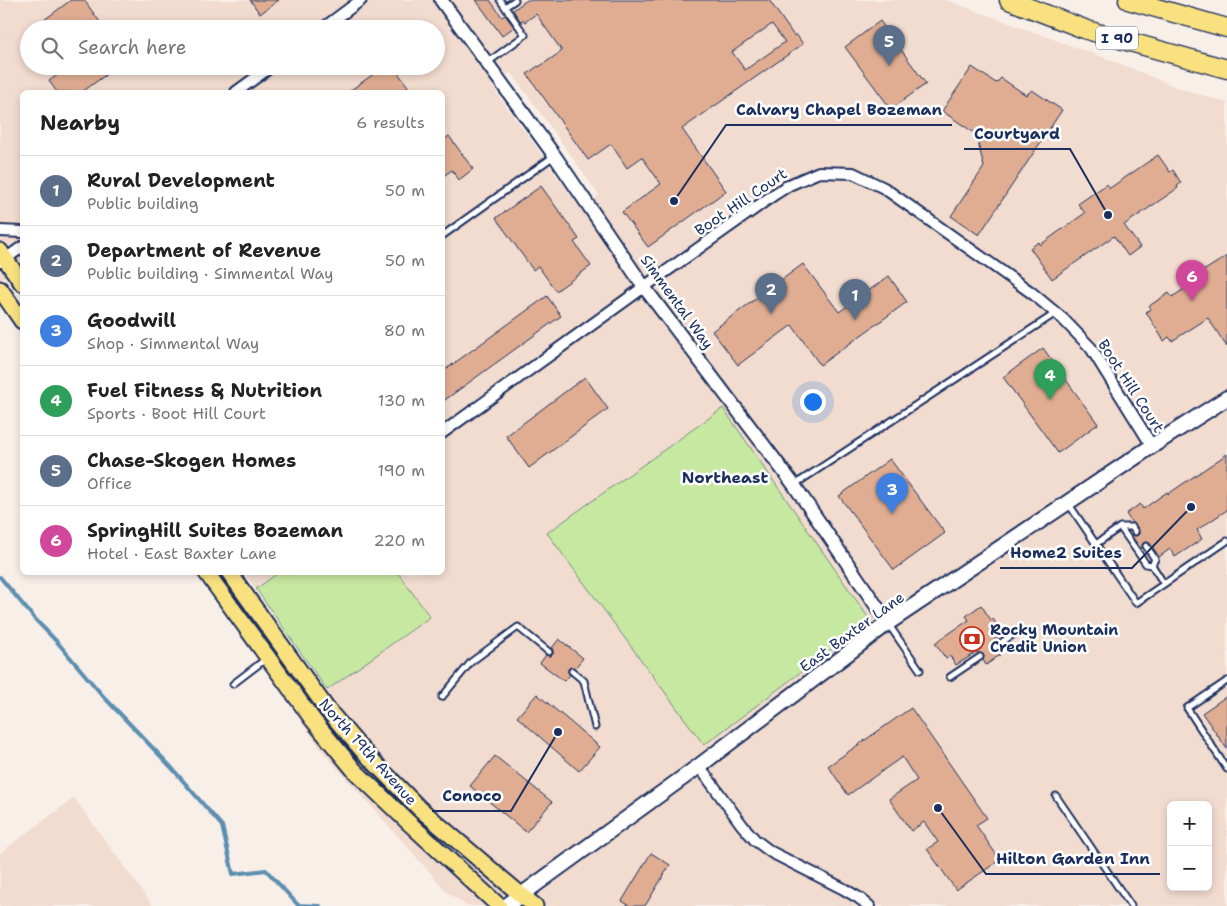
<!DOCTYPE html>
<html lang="en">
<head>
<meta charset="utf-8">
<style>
	body { margin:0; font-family:"Shantell Sans",sans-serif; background:#f6f6f6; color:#222 }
	.controls { position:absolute; right:15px; bottom:15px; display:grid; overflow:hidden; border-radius:8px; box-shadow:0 2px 8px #0003 }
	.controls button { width:45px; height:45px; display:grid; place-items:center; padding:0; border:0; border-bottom:1px solid #e0e0e0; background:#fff; color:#222; font:25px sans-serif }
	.you { position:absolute; left:812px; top:401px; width:18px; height:18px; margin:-12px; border:4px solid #fff; border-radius:50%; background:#1a73e8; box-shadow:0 0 0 8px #1a73e833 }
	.badge { display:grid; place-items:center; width:32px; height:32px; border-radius:50%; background:#ea580c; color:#fff; font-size:16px; font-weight:700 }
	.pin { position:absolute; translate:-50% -41px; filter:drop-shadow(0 1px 2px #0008) }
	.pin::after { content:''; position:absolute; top:26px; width:18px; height:15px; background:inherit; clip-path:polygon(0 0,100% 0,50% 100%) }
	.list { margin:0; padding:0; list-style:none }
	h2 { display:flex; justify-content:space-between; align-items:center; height:65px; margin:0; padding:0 20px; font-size:21px }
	h2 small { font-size:16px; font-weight:400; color:#767676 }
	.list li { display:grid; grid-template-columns:32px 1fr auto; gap:15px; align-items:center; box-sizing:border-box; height:70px; padding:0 20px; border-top:1px solid #e0e0e0 }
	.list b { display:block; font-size:19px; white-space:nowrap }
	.list p { margin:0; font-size:16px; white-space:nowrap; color:#767676 }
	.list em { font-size:16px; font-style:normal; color:#767676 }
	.icon { flex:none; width:28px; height:28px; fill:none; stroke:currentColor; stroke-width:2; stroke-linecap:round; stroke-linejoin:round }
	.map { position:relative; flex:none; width:1227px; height:906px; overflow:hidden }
	.search { position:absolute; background:#fff; box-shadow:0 2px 8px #0003; left:20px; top:20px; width:425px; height:55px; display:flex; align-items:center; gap:12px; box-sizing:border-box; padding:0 18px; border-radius:28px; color:#767676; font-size:19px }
	.panel { position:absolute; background:#fff; box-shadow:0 2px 8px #0003; left:20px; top:90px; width:425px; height:485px; border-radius:8px }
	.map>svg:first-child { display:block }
	.built { fill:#f2dbcf; fill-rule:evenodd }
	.green { fill:#c7e8a1; stroke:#718c80 }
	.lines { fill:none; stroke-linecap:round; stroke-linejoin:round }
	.stream { stroke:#5b8eb0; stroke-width:4 }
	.building { fill:#e0ad92; stroke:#1b2f5e; fill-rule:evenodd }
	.service-casing { stroke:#1b2f5e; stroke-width:9 }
	.minor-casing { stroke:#1b2f5e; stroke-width:14 }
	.tertiary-casing { stroke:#1b2f5e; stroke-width:16 }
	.secondary-casing { stroke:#1b2f5e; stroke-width:18 }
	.primary-casing { stroke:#1b2f5e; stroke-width:19 }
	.motorway-casing { stroke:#1b2f5e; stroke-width:21 }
	.service { stroke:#fff; stroke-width:5 }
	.minor { stroke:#fff; stroke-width:10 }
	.tertiary { stroke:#fff; stroke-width:12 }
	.secondary { stroke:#fff; stroke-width:14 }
	.primary { stroke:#fae180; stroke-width:15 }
	.motorway { stroke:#fae180; stroke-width:18 }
	.labels { text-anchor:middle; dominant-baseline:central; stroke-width:5; stroke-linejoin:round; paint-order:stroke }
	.shield { fill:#fff; stroke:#5f6d8e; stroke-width:1 }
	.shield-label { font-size:14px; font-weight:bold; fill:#1b2f5e }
	.street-label { font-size:15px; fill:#1b2f5e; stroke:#fff }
	.poi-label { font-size:15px; font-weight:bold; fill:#1b2f5e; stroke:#fff; text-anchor:start }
	.neighbourhood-label { font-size:16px; font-weight:bold; fill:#1b2f5e; stroke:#fff }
	.leader { fill:none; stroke:#1b2f5e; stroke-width:2 }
	.callout-dot { fill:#1b2f5e; stroke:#fff; stroke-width:2 }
	.callout-label { font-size:16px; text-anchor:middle; font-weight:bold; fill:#1b2f5e; stroke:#fff; stroke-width:5; stroke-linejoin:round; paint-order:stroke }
</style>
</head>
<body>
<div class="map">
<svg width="1227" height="906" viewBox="0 0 1227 906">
	<rect width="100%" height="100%" fill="#f9efe9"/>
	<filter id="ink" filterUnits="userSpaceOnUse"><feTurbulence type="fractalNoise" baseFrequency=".02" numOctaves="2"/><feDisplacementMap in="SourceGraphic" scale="10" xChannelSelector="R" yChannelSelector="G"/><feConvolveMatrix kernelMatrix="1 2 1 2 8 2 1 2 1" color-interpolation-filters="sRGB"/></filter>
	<g filter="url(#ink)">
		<path class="built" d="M0 0H946L1113 61 1176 87 1227 103V906H467L448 893 323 752 295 713 430 617 398 573 442 572V92H22V265L0 281ZM29 29H436V66H29ZM511 72 599 195 581 209 491 85ZM1171 805H1208V887H1171Z
			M244 573H278L256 589Z
			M74 798 153 906H0V853Z"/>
		<path class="green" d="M723 408 870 620 704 745 547 533Z
			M278 573H398L430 617 327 690 256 589Z"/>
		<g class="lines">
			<path class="stream" d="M0 577 34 618 58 643 103 696 171 767 222 826 233 874 266 870 298 905 320 906"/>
		</g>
		<path class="building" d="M71 0H84L105 29H32Z
			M250 0H279L260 14Z
			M476 0H490L502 17 505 15 514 27 502 36Z
			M527 0H769L794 36 796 34 803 44 682 129 726 191 648 247 622 212 661 184 642 157 627 168 611 144 588 160 527 74 538 66 539 67 562 51 536 14 525 22 523 20 521 22 513 10ZM772 24 785 42 745 70 732 52Z
			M880 21 926 84 891 109 845 47Z
			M60 66H118L82 92H57L49 81 63 71Z
			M385 66H393L412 92H348Z
			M972 67 996 83 1001 78 1026 95 1032 90 1062 110 979 235 951 216 984 167 976 134 942 111Z
			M449 136 473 169 459 180 452 170 442 177V141Z
			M1158 155 1170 172 1173 170 1181 183 1177 186 1178 188 1124 225 1140 247 1128 256 1114 236 1052 279 1030 248 1039 242 1040 245 1085 213 1078 204 1107 184 1110 188Z
			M541 186 579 239 574 242 591 266 556 291 538 266 533 270 496 218Z
			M1227 256V347L1208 318 1172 341 1169 337 1164 341 1146 312 1151 309 1149 306 1169 293 1172 297 1192 284 1189 280Z
			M803 264 839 312 889 276 907 302 820 365 792 325 738 365 712 331Z
			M547 296 561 316 442 402V372Z
			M1043 348 1098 424 1058 453 1003 377Z
			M585 377 608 409 529 468 506 436Z
			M1227 454V510L1197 530 1202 539 1175 557 1170 549 1159 557 1150 543 1147 542 1143 543 1142 546V548L1141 549 1131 535 1137 536 1139 534V530L1135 524 1132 523 1126 514 1140 504 1143 509 1167 492 1168 494Z
			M890 459 945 533 894 570 839 496Z
			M981 605 991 620 993 619 999 628 998 629 1002 635 991 642 992 644 991 647 992 650 994 651H997L1000 655 986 665 983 660 984 657 983 654 980 653H978L977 652 956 665 950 656 946 659 935 643 969 620 966 616Z
			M559 639 583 658 575 668 571 667 568 669V672L570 675 564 681 540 663 546 655 550 656 553 654V651L552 648Z
			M537 694 600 747 579 771 517 717Z
			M1227 696V749L1202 713Z
			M911 708 987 818 976 825 1000 860 956 890 927 849 938 842 924 822 911 831 889 799 917 780 902 757 848 795 828 766Z
			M495 756 552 802 526 832 470 786Z
			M651 853 670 865 645 906H630L622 901Z"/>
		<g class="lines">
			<defs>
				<path id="service" d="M505 7 515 0
					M487 63 525 35 500 0
					M442 236 554 156
					M794 485 1056 313
					M1068 503 1136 603 1227 541
					M1120 527 1146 564 1152 565
					M1096 544 1120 527H1132L1135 532
					M1146 546 1155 559 1152 565 1164 584
					M889 625 920 670
					M995 647 1018 631
					M572 671 584 681 595 727
					M950 677 980 657
					M1227 681 1187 708 1227 769
					M233 684 267 658
					M442 697 471 662 518 627 549 652
					M1056 796 1131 906"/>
				<path id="minor" d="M322 29 361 0
					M236 92 272 66
					M0 231 22 232
					M1 262 22 247
					M442 433 644 287 775 194 789 185 819 172 853 173 884 188 1032 293 1063 319 1091 348 1152 446
					M699 766 742 825 755 840 771 852 842 888 859 898 869 906"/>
				<path id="tertiary" d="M441 0 554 155 644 287 794 485 888 623"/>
				<path id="secondary" d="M506 906 699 766 888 623 1152 446 1227 398"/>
				<path id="primary" d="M0 251 22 283
					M0 289 22 321
					M206 572 313 720 355 771 408 822 499 906
					M229 572 327 709 363 751 419 808 521 895 535 906"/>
				<path id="motorway" d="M1009 0 1087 30 1227 69
					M1128 0 1227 28"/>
			</defs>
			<use href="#service" class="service-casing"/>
			<use href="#minor" class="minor-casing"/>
			<use href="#tertiary" class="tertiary-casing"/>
			<use href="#secondary" class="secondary-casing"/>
			<use href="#primary" class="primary-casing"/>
			<use href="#motorway" class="motorway-casing"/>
			<use href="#service" class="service"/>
			<use href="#minor" class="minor"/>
			<use href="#tertiary" class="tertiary"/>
			<use href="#secondary" class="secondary"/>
			<use href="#primary" class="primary"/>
			<use href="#motorway" class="motorway"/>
		</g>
	</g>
	<defs>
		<symbol id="bank-ring" viewBox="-11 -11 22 22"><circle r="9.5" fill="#fff" stroke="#c8321e" stroke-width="1.5"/><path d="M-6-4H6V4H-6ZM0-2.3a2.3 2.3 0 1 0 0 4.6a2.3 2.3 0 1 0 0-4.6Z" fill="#c8321e"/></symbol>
	</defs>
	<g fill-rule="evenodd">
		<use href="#bank-ring" x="958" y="625" width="28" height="28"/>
	</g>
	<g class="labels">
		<rect class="shield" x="1096" y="26.5" width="42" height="23" rx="4"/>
		<g class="shield-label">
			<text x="1117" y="38">I 90</text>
		</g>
		<g class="street-label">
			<text transform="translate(741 202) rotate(-34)">Boot Hill Court</text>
			<text transform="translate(677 302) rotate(54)">Simmental Way</text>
			<text transform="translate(1131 386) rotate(57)">Boot Hill Court</text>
			<text transform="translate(852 632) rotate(-36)">East Baxter Lane</text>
			<text transform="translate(368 752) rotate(48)">North 19th Avenue</text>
		</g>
		<g class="poi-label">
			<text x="990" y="630">Rocky Mountain<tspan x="990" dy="17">Credit Union</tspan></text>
		</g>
		<g class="neighbourhood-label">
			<text x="725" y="477">Northeast</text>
		</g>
	</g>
	<path class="leader" d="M674 201L726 125H952M1108 215L1070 149H964M1191 507L1132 568H1000M558 732L511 811H432M938 808L986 874H1160"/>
	<g class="callout-dot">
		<circle cx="674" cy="201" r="5"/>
		<circle cx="1108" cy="215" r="5"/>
		<circle cx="1191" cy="507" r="5"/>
		<circle cx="558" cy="732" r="5"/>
		<circle cx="938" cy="808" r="5"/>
	</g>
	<g class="callout-label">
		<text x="839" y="115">Calvary Chapel Bozeman</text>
		<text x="1017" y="139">Courtyard</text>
		<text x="1066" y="558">Home2 Suites</text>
		<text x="472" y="801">Conoco</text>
		<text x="1073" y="864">Hilton Garden Inn</text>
	</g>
</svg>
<div class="controls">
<button>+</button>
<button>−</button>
</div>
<div class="you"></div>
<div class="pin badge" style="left:855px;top:320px;background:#5c6f8a">1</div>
<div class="pin badge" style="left:771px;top:314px;background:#5c6f8a">2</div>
<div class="pin badge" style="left:892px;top:514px;background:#3f7fe0">3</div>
<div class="pin badge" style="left:1050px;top:400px;background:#2e9e5b">4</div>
<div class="pin badge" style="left:889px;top:66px;background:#5c6f8a">5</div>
<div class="pin badge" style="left:1192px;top:301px;background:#d1479c">6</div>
<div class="search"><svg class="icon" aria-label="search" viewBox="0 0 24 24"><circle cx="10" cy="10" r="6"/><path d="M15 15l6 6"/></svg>Search here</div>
<section class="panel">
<h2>Nearby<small>6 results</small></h2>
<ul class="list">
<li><span class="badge" style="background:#5c6f8a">1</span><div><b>Rural Development</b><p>Public building</p></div><em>50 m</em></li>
<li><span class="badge" style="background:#5c6f8a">2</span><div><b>Department of Revenue</b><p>Public building · Simmental Way</p></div><em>50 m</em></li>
<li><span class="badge" style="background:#3f7fe0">3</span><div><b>Goodwill</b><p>Shop · Simmental Way</p></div><em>80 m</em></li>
<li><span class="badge" style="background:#2e9e5b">4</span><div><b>Fuel Fitness &amp; Nutrition</b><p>Sports · Boot Hill Court</p></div><em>130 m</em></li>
<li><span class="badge" style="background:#5c6f8a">5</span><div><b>Chase-Skogen Homes</b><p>Office</p></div><em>190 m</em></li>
<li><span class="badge" style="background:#d1479c">6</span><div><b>SpringHill Suites Bozeman</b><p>Hotel · East Baxter Lane</p></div><em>220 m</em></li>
</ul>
</section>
</div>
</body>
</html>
